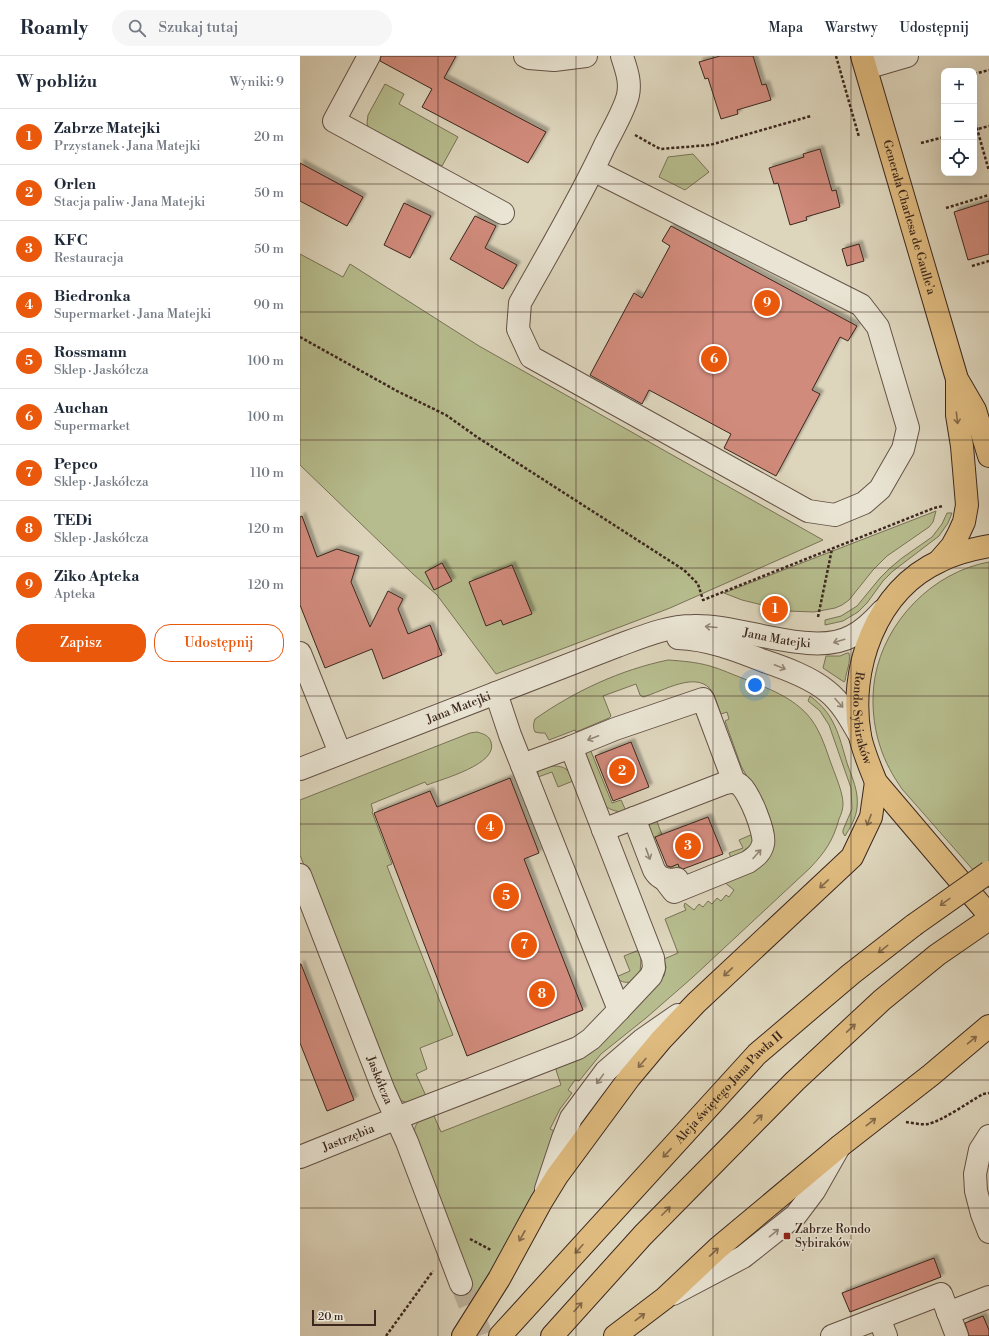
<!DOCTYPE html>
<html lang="pl">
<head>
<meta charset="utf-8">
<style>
	body { margin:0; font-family:"Libre Bodoni",serif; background:#f6f6f7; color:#1f2937 }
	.controls { position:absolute; right:12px; top:12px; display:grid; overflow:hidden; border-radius:8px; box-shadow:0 4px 16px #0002 }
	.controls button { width:36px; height:36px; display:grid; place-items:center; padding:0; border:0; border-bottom:1px solid #e0e1e3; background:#fff; color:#1f2937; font:20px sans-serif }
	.scale { position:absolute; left:12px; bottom:10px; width:64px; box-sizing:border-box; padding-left:4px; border:2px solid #3c271e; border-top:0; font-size:11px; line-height:14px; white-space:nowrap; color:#3c271e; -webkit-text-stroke:3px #e9e4d3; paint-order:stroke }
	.you { position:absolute; left:455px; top:629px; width:14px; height:14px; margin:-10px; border:3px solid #fff; border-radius:50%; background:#1a73e8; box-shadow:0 0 0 6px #1a73e833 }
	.badge { display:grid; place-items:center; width:26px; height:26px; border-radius:50%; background:#ea580c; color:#fff; font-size:13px; font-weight:700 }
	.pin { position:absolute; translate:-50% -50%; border:2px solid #fff; box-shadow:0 1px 4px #0006 }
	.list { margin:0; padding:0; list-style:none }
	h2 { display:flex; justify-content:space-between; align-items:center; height:52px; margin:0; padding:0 16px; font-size:17px }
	h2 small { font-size:13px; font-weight:400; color:#747a83 }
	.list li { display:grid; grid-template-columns:26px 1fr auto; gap:12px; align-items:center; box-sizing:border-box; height:56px; padding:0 16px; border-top:1px solid #e0e1e3 }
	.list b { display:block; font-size:15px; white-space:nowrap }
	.list p { margin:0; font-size:13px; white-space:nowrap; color:#747a83 }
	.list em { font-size:13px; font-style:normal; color:#747a83 }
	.actions { display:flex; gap:8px; padding:12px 16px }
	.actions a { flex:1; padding:9px 0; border:1px solid #ea580c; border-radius:16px; text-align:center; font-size:14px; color:#ea580c }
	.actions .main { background:#ea580c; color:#fff }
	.icon { flex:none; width:22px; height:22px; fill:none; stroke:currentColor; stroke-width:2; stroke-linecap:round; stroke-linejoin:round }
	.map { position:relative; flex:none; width:689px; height:1280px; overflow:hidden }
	header { display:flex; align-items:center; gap:24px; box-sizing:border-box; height:56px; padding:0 20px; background:#fff; border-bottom:1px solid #e0e1e3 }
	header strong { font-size:19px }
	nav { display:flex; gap:22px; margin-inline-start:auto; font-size:14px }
	.search { width:280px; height:36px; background:#f6f6f7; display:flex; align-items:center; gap:10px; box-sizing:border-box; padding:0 14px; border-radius:22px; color:#747a83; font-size:15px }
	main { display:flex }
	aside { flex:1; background:#fff }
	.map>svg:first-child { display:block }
	.green { fill:#b6bc8d; stroke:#797256 }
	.building { fill:#d18b7b; stroke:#3c271e; filter:url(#shadow) }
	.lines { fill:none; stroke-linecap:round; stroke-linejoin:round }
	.minor-tunnel { stroke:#bdb29c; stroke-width:22; stroke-dasharray:22 11; stroke-linecap:butt }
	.minor-casing { stroke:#645246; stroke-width:24 }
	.major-casing { stroke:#3c271e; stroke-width:24 }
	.path { stroke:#3c271e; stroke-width:2.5; stroke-dasharray:3 2; stroke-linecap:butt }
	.minor { stroke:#e9e4d3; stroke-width:22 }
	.major { stroke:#deba7e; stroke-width:22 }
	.major-bridge-casing { stroke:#3c271e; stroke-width:24; stroke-linecap:butt }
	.major-bridge { stroke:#deba7e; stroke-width:22 }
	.oneway { stroke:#856949 }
	.oneway2 { stroke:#928678 }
	.grid { fill:none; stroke:#3c271e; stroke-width:1; stroke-opacity:0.55 }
	.poi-dot { fill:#8f2418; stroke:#e9e4d3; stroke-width:1.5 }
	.labels { text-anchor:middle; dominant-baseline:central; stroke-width:3; stroke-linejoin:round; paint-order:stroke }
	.street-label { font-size:12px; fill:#3c271e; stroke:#e9e4d3 }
	.poi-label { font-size:12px; fill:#3c271e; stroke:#e9e4d3; text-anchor:start }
</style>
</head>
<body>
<header>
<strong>Roamly</strong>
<div class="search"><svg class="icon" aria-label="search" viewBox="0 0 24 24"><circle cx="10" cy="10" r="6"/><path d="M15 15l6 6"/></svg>Szukaj tutaj</div>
<nav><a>Mapa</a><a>Warstwy</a><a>Udostępnij</a></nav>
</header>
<main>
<aside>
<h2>W pobliżu<small>Wyniki: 9</small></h2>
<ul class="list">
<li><span class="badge">1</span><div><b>Zabrze Matejki</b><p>Przystanek · Jana Matejki</p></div><em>20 m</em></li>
<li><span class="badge">2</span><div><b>Orlen</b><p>Stacja paliw · Jana Matejki</p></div><em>50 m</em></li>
<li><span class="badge">3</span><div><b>KFC</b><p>Restauracja</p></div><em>50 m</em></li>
<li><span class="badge">4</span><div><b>Biedronka</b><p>Supermarket · Jana Matejki</p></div><em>90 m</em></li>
<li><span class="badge">5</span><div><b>Rossmann</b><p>Sklep · Jaskółcza</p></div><em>100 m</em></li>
<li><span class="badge">6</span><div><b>Auchan</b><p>Supermarket</p></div><em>100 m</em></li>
<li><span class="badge">7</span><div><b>Pepco</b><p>Sklep · Jaskółcza</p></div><em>110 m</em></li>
<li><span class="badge">8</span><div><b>TEDi</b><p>Sklep · Jaskółcza</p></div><em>120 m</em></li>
<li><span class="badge">9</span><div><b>Ziko Apteka</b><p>Apteka</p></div><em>120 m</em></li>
</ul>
<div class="actions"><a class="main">Zapisz</a><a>Udostępnij</a></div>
</aside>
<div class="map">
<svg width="689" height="1280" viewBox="0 0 689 1280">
	<defs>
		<filter id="shadow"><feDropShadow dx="3.5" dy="-3.5" stdDeviation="1" flood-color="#0004"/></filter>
	</defs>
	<rect width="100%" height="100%" fill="#ddd5bc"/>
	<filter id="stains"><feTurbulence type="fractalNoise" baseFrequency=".005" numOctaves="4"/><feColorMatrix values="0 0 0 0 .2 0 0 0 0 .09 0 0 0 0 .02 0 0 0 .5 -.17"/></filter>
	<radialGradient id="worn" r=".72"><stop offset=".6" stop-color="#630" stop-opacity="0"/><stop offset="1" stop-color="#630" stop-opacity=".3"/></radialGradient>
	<path class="green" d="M85 28 104 38 99 48 158 81 142 110 93 84 90 89 69 74 67 67 68 59Z
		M393 98 409 116 385 134 359 121 368 101Z
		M0 198 43 221 50 208 179 290 523 484 370 552 196 618 137 539 113 518 0 409Z
		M636 455 633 466 629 471 587 500 573 514 549 544 542 549 535 552 514 556 487 555 442 544 424 537Z
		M647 457H652L648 467 639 480 593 515 583 525 567 547 558 556 543 565 525 569V564L541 560 557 550 580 522 590 512 602 502 632 481 642 468Z
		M689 506V832L602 733C593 720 585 706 580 690 573 669 571 643 575 621 585 565 633 516 689 506Z
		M547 597H549C551 606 546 616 545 625L544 626 523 612 526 600H540Z
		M368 604C382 605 396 606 410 610 421 613 431 618 442 622 467 632 494 641 511 663 522 678 526 694 532 710 536 721 543 737 543 748 543 753 541 759 539 763 533 785 525 796 510 812L393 921 346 962 301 998 279 1025 275 1024 268 1034 272 1037 260 1053 250 1073 259 1077 236 1144 178 1246 115 1085C112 1070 118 1060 134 1060L141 1076 261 1029 256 1014 257 1011 291 997 364 920 366 911 364 903 378 897 365 863 386 854 384 850 385 847 394 854 399 848 403 851 408 845 412 848 417 842 421 845 426 839 429 841 434 834 424 826 455 812 457 738 441 710 425 665 429 663 427 656 421 658C418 651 416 643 413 637 399 612 362 636 343 641L340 639 336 628 303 640 311 660 309 662 276 676 275 674 249 684 245 677H240L235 676C233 671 233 669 235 663 275 635 320 614 368 604Z
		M510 640C535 658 539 680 547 707 552 722 559 735 557 752 556 762 550 772 545 780L543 777V774L552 753 551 732 529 669 520 655 508 645Z
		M177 676C183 678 189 679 191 686 199 708 142 723 127 729L125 726 71 748 73 755 72 756 92 808 87 810 153 979 120 992 127 1013 116 1018 126 1040 108 1047 99 1044 81 1008 0 799V744L170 677Z
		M290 693 312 747 321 744 326 755C318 757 311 754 305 750L286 698 287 694Z
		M249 710C264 710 268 711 273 725L258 731 252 716 238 721V714Z
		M356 763 362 779 352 782 365 814 378 808 380 814 367 820 346 774 351 765Z
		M453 778V791L432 804 429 797 443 792 439 784Z
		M339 894 341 902 340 917 331 926C325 927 320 926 316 921L330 915 324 900Z"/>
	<path class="building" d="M81 0H156L144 22 246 76 228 107 122 51 132 33 80 5Z
		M420 0H453L462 29 466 28 471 44 437 54 438 58 421 63 408 22 405 23 399 6Z
		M520 93 532 135 536 134 540 151 506 161 507 164 490 169 478 127 474 128 469 112 504 101 503 98Z
		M0 107 63 141 47 170 0 145Z
		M689 145V198L668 204 654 156Z
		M104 147 131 160 110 202 84 189Z
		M175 160 196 170 185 192 217 209 203 233 150 203Z
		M371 170 557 270 548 285 540 281 512 334 520 338 476 420 424 392 431 378 349 334 342 348 290 319 334 237 342 242 370 190 362 185Z
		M559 188 564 205 547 210 542 193Z
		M2 460 17 501 37 493 59 500 51 526 70 571 88 535 103 543 98 553 108 578 130 569 142 599 83 623 72 593 25 612 0 549V461Z
		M142 507 152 525 134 534 125 516Z
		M212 509 232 558 203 569 201 564 186 570 169 526Z
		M331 686 349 731 313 745 295 700Z
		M210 722 239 797 224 803 283 954 167 1000 74 757 130 735 137 751Z
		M408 761 423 798 383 813 379 811 378 808 371 811 367 810 355 781Z
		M0 908H1L54 1044 27 1055 0 987Z
		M634 1202 641 1221 550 1256 542 1237Z
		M683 1260 689 1274V1280H669L665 1267Z"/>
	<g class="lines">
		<path class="minor-tunnel" d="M161 1228 182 1280"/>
		<defs>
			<g id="minor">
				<path d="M69 0 34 65 203 157"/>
				<path d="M225 0 229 2 254 4 286 0"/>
				<path d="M566 12 607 0"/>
				<path d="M293 114 561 249 578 271 608 372 603 393 580 433 564 447 535 459 508 455 231 301 218 273 220 247C249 195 280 143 305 89 312 75 325 53 328 39 331 25 326 13 322 0"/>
				<path d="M378 582C408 583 436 594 464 605 485 612 510 621 527 635 542 647 551 664 560 680"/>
				<path d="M0 597 40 697"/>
				<path d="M271 691 315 673 403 643 434 726"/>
				<path d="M222 709 271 691 353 902 354 912 351 920 319 954"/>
				<path id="s1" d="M0 713 317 590C342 581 367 570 393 570 439 568 513 602 552 580 564 574 573 565 582 555"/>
				<path d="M334 762 354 814C359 823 367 825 377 823"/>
				<path d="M303 774 425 727C431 726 435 725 440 729 449 736 466 777 463 788 461 797 455 801 448 806L374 836 364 823"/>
				<path id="s2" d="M0 819 84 1035 107 1086 161 1228"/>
				<path d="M689 1080 680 1094 675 1118 676 1135 682 1158 689 1176"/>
				<path id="s3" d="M0 1101 102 1060 278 992 291 983 319 954 210 679 196 637"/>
				<path d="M246 1133 263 1082 271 1062 306 1015 342 984 378 959"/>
				<path d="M373 1238 443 1201 496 1159 514 1135 539 1091"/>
				<path d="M648 1257 689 1241"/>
				<path d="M579 1262 586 1280"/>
				<path d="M532 1280 641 1238 657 1280"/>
			</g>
			<g id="major">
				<path id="s4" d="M562 0 657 323 675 354 689 400"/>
				<path id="s5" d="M689 490C672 493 655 497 640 505 576 534 548 613 560 680 563 695 570 711 576 726L689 859"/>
				<path d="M639 505 652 490 658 479 664 466 667 449 662 390 657 359V324"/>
				<path d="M163 1280 199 1223 241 1146 257 1120 330 1021 361 984 396 947 552 801 571 761 576 726"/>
				<path id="s6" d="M200 1280 457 998 551 918 614 869"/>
				<path d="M252 1280 343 1179 495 1025 582 944 637 899 689 863"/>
				<path d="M315 1280 365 1242 418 1192 540 1090 631 1019 689 970"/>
			</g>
		</defs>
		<use href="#minor" class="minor-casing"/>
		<use href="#major" class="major-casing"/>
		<path class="path" d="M536 0 559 81
			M674 18 689 14
			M643 27H644
			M674 62 689 115
			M674 74 689 70
			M335 79 360 93 410 89 511 60
			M621 87 644 81
			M646 152 689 139
			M672 210 689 205
			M0 281 97 335 146 359 177 381 384 514 398 528 403 544 634 452 643 450
			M518 561 532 493
			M606 1066C613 1067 621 1069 628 1068 642 1065 669 1046 683 1038L689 1037
			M170 1183 191 1194
			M86 1280 133 1215"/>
		<use href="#minor" class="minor"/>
		<use href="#major" class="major"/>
		<defs>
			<path id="major-bridge" d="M614 869 689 816"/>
		</defs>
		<use href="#major-bridge" class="major-bridge-casing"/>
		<use href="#major-bridge" class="major-bridge"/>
	</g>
	<defs><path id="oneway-shaft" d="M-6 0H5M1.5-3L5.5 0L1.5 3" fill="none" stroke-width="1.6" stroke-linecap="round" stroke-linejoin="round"/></defs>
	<g class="oneway">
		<use href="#oneway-shaft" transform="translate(657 362) rotate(84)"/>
		<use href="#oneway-shaft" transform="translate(569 764) rotate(111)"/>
		<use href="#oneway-shaft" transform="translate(524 828) rotate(137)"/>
		<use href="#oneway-shaft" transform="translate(645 846) rotate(144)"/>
		<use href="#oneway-shaft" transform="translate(583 893) rotate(142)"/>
		<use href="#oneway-shaft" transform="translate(428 916) rotate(137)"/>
		<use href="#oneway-shaft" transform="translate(551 972) rotate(-43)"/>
		<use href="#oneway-shaft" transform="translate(672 984) rotate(-40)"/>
		<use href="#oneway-shaft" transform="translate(342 1007) rotate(130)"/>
		<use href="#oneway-shaft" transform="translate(458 1063) rotate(-45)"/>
		<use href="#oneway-shaft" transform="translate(571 1066) rotate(-38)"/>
		<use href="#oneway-shaft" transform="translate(367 1097) rotate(133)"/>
		<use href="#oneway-shaft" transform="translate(366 1155) rotate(-45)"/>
		<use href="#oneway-shaft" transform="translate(222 1180) rotate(119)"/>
		<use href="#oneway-shaft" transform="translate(279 1193) rotate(132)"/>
		<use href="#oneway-shaft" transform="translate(414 1196) rotate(-43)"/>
		<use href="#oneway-shaft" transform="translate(278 1251) rotate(-48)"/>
		<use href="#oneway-shaft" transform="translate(340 1261) rotate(-37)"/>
	</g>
	<g class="oneway2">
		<use href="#oneway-shaft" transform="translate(411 571) rotate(-175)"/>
		<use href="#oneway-shaft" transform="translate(539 585) rotate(163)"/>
		<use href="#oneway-shaft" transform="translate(480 611) rotate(22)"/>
		<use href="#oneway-shaft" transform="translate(539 647) rotate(48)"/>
		<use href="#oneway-shaft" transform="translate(293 682) rotate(159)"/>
		<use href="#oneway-shaft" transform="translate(348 798) rotate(70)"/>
		<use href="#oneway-shaft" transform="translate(457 798) rotate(-48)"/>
		<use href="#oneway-shaft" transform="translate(300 1023) rotate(126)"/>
		<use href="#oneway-shaft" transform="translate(474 1177) rotate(-39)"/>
	</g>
	<path class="grid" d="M138 0V1280M276 0V1280M413 0V1280M551 0V1280M0 128H689M0 256H689M0 384H689M0 512H689M0 640H689M0 768H689M0 896H689M0 1024H689M0 1152H689"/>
	<rect class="poi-dot" x="483" y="1176" width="8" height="8" rx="2"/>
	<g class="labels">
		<g class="street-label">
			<text stroke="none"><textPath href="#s4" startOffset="168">Generała Charlesa de Gaulle'a</textPath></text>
			<text stroke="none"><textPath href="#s1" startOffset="504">Jana Matejki</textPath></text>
			<text stroke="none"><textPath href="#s1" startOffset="170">Jana Matejki</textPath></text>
			<text stroke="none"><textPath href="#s5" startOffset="240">Rondo Sybiraków</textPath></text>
			<text stroke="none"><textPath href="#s2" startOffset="220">Jaskółcza</textPath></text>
			<text stroke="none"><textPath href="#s6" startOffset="338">Aleja świętego Jana Pawła II</textPath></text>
			<text stroke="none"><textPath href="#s3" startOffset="52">Jastrzębia</textPath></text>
		</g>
		<g class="poi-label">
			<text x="495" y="1173">Zabrze Rondo<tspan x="495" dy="14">Sybiraków</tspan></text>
		</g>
	</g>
	<rect width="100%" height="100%" filter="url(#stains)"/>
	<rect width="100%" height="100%" fill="url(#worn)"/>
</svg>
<div class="controls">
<button>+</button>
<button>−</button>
<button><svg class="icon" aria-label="locate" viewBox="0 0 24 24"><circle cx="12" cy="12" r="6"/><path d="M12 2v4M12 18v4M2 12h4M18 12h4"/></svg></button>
</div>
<div class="scale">20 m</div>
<div class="you"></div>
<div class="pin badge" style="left:475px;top:553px">1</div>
<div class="pin badge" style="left:322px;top:715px">2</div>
<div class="pin badge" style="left:388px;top:790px">3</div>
<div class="pin badge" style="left:190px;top:771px">4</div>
<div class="pin badge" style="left:206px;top:840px">5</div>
<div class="pin badge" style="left:414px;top:303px">6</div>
<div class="pin badge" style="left:224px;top:889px">7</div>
<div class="pin badge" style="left:242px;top:938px">8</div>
<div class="pin badge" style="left:467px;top:247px">9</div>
</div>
</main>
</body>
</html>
